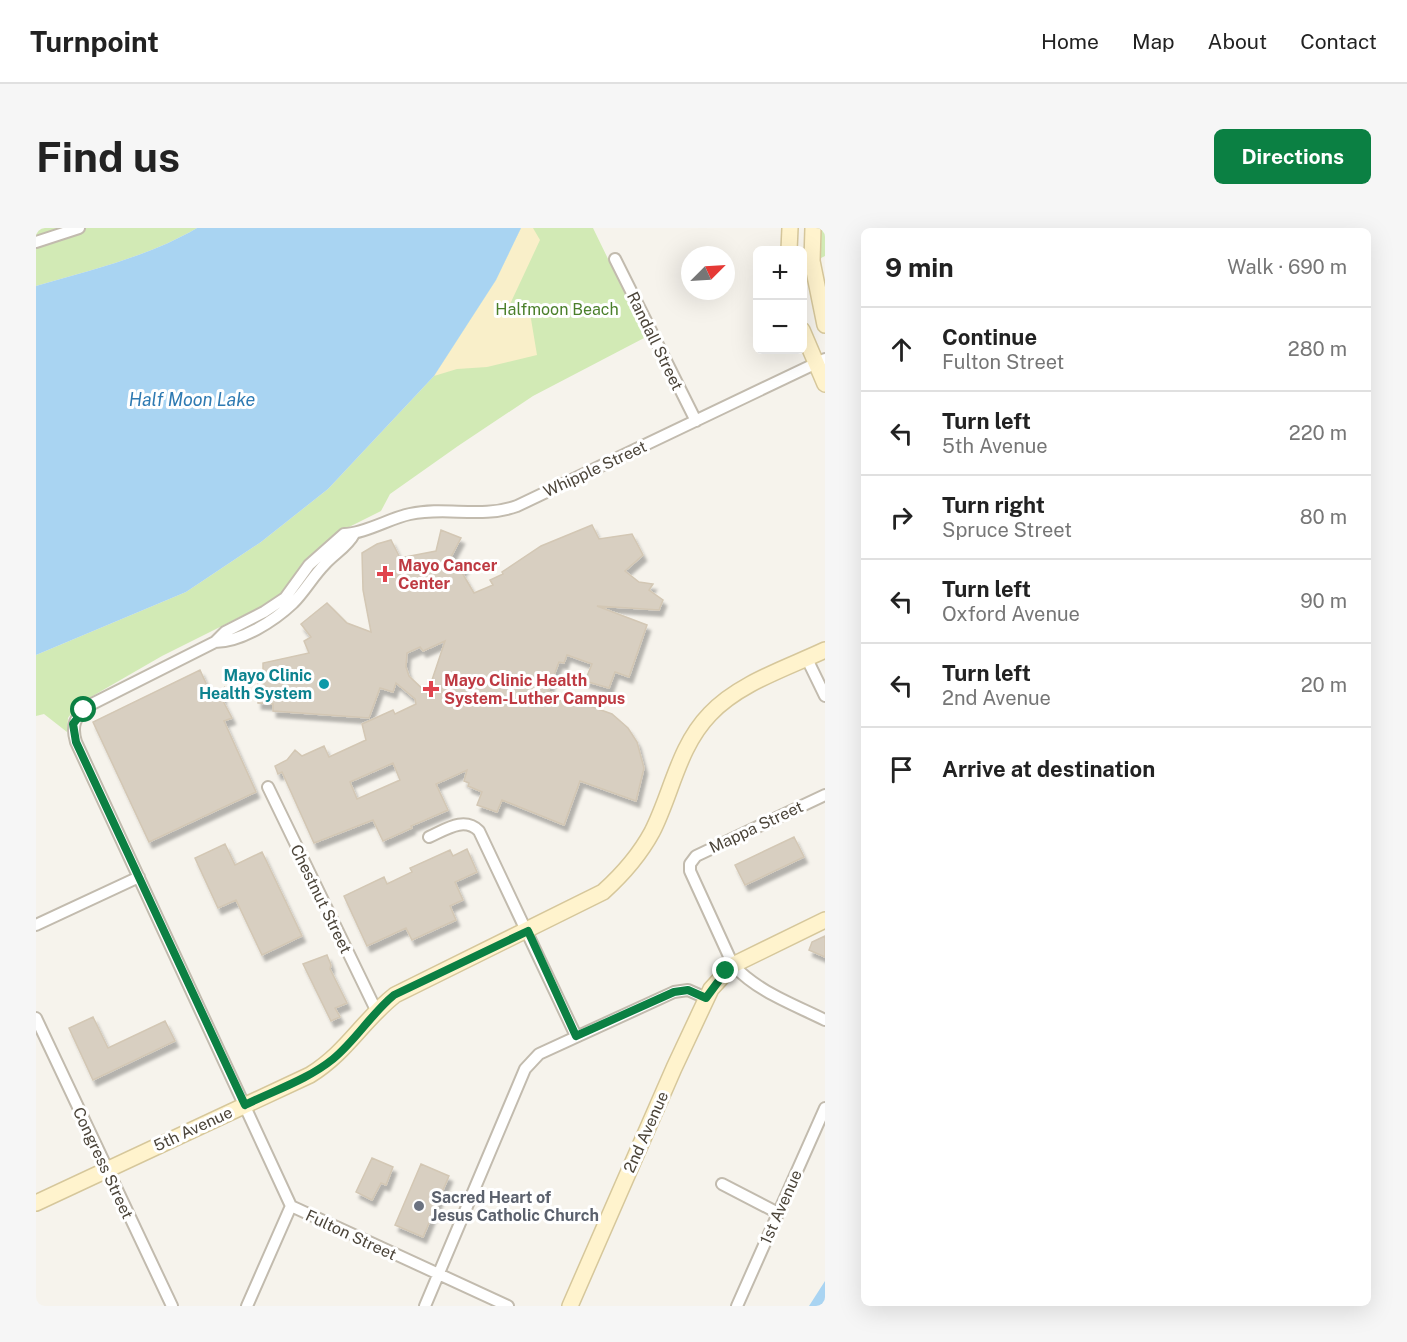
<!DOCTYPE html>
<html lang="en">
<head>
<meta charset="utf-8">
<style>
	body { margin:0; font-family:"Public Sans",sans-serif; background:#f6f6f6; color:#222 }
	.controls { position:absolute; right:18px; top:18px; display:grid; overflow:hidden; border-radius:9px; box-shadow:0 6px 24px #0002 }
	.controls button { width:54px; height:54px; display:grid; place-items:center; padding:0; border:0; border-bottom:2px solid #e0e0e0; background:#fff; color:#222; font:30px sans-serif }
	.compass { position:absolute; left:645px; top:18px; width:54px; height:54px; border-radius:50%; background:#fff; box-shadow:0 6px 24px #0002; rotate:66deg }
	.stop { position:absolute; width:18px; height:18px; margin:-14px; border:4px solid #0b8043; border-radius:50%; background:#fff }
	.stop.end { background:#0b8043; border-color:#fff; box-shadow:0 2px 6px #0008 }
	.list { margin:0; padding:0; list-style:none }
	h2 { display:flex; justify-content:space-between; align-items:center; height:78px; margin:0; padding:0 24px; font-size:26px }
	h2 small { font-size:20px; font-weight:400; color:#767676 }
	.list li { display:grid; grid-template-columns:39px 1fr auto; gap:18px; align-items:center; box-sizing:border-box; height:84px; padding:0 24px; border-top:2px solid #e0e0e0 }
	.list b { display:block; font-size:22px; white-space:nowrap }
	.list p { margin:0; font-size:20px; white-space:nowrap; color:#767676 }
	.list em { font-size:20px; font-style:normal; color:#767676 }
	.icon { flex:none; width:33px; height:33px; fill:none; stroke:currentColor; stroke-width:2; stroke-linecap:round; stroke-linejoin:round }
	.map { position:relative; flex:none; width:789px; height:1078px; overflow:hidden; border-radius:9px }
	header { display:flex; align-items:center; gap:36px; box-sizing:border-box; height:84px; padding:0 30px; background:#fff; border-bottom:2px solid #e0e0e0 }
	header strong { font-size:28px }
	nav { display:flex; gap:33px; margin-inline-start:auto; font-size:21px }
	.intro { display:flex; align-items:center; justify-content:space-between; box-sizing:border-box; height:144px; padding:0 36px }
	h1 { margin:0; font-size:42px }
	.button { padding:15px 27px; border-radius:9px; background:#0b8043; color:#fff; font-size:21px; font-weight:700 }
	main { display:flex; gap:36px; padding:0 36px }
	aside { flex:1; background:#fff; border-radius:9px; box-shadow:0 6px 24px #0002 }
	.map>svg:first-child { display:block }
	.green { fill:#d2eab5 }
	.sand { fill:#f9efc9 }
	.water { fill:#a9d4f2 }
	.building { fill:#d8cfc1; stroke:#d3c7b4; stroke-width:1.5; fill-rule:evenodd; filter:url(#shadow) }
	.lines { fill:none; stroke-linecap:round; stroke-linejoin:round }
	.street-casing { stroke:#c2bbae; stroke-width:14 }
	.secondary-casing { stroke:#d6c79b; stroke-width:18 }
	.street { stroke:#fff; stroke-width:10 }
	.secondary { stroke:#fff3cd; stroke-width:15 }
	.route { stroke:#0b8043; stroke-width:8 }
	.health-dot { fill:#e0444e; stroke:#fff; stroke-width:2 }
	.culture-dot { fill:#0f9aa8; stroke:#fff; stroke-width:2 }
	.worship-dot { fill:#6b7280; stroke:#fff; stroke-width:2 }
	.labels { text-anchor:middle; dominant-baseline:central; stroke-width:6; stroke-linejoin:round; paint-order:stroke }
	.park-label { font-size:16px; fill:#4a7f2a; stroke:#fff }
	.street-label { font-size:16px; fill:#4b4439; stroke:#fff }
	.health-label { font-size:16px; font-weight:bold; fill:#be3a42; stroke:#fff; text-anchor:start }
	.culture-label { font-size:16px; font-weight:bold; fill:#0d838f; stroke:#fff; text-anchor:end }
	.worship-label { font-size:16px; font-weight:bold; fill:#5b616d; stroke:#fff; text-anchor:start }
	.water-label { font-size:18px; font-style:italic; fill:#2e7ab2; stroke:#fff }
</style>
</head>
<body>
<header>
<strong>Turnpoint</strong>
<nav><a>Home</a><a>Map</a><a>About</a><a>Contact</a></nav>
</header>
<div class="intro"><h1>Find us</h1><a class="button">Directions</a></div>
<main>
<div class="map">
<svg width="789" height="1078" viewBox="0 0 789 1078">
	<defs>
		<filter id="shadow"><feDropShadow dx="3.5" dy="6" stdDeviation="1.5" flood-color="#0004"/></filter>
	</defs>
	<rect width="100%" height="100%" fill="#f6f3ec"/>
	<path class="green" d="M0 0H161C112 29 54 42 0 58Z
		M485 0H557L610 109 497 168 422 218 354 266 345 283 303 304 287 317 240 371 126 428 41 477 32 490 31 504 8 486 0 488V427L150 364 225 314 292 261 398 148 460 52Z
		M783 0H789V28L783 31Z"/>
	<path class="sand" d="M485 0H497L504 12 469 87 494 85 501 127 451 139 421 141 398 148 460 52Z"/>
	<path class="water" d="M161 0H485L460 52 398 148 292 261 225 314 150 364 0 427V58C54 42 112 29 161 0Z
		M789 1053V1078H773Z"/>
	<path class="building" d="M556 297 563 311 596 306 607 327 589 343 603 354 617 356 613 362 627 372 623 382 561 378 611 397 593 449 579 444 573 460 549 453 556 436 531 427 528 435 523 434 512 463 576 486 592 500 601 514 608 540 600 573 544 553 528 597 466 572 461 584 441 577 446 564 432 558 433 555 428 553 431 542 400 556 412 582 375 598 376 600 347 613 337 592 278 615 246 544 242 546 239 538 251 532 259 522 266 528 288 518 293 529 330 512 326 496 357 482 359 486 380 476 379 471 360 455 357 464 344 460 333 490 237 483V476L222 475V453L227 451V435L273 425 268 413 275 409 265 396 291 375 311 395 335 404 327 362 326 325 341 316 355 312 364 330 400 323 405 302 425 310 415 329 429 339 425 343 438 365 457 357 454 352 467 346 466 344 505 318ZM409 413 396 452 392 466 373 448 370 439 371 425 384 419 387 423ZM357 535 364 552 321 571 314 554Z
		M164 442 177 471 188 460 186 471 196 490 188 493 220 564 113 614 57 494Z
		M758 609 768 629 709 657 699 637Z
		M189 616 199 637 226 624 266 708 226 727 200 672 182 680 159 630Z
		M431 621 441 644 419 654 427 672 414 678 420 692 376 712 370 700 331 718 308 668 348 649 351 656 376 644 374 640 414 622 417 628Z
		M789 708V729L773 722 776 714Z
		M291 727 295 737 294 741 311 775 299 780 304 789 295 793 267 736Z
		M57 789 72 820 129 793 139 813 57 852 33 800Z
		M336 930 357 939 350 957 345 955 336 972 320 964Z
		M385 936 413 948 387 1009 359 997Z"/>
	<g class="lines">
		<defs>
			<path id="street" d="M0 14 43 0
				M579 31 660 193
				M179 414C205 414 238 393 257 375 269 363 277 348 289 336 298 326 312 318 318 306
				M771 431 789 468
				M232 559 340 782
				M789 567 660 628 654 636V643L697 737C722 764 757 776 789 792
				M393 609C409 602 428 588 443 603L540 808
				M0 697 103 649
				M0 790 136 1078
				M686 956 742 985
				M211 1078 255 978
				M389 1078 489 841 503 826 638 764 652 762 670 770
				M472 1078 255 978 40 514C35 497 39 489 52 478L179 414 189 404 228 384 249 370 273 337 308 306C328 306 354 290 374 286 410 278 445 291 481 278L789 131
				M701 1078 789 880"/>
			<path id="secondary" d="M777 0 776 33 789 97
				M753 22 754 0
				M766 102 789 156
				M0 975 274 847C311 824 326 793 359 767L567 664C587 646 603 628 616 604 636 565 642 519 674 486 703 455 751 440 789 422
				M534 1078 638 840 675 761 697 737 789 692"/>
		</defs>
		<use href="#street" class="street-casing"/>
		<use href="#secondary" class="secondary-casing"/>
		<use href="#street" class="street"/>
		<use href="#secondary" class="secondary"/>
	</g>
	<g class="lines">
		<path class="route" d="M48 482 37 496 40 514 209 877C239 862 271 852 297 831 320 812 335 786 358 767L492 703 540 808 638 764 652 762 670 770 690 743"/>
	</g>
	<g class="health-dot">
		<path d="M346 337h6v6h6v6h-6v6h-6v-6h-6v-6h6z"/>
		<path d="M392 452h6v6h6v6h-6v6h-6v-6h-6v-6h6z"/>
	</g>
	<circle class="culture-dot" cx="288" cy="456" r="6"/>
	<circle class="worship-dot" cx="383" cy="978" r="6"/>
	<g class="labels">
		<g class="park-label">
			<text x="521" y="81">Halfmoon Beach</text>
		</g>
		<g class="street-label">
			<text transform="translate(619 113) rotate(64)">Randall Street</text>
			<text transform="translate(559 241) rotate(-25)">Whipple Street</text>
			<text transform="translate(720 599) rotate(-25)">Mappa Street</text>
			<text transform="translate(285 671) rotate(64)">Chestnut Street</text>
			<text transform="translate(157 901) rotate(-25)">5th Avenue</text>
			<text transform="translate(610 904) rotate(-66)">2nd Avenue</text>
			<text transform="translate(67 935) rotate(65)">Congress Street</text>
			<text transform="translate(745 979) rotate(-66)">1st Avenue</text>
			<text transform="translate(315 1007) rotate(25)">Fulton Street</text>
		</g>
		<g class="health-label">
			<text x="362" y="337">Mayo Cancer<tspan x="362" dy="18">Center</tspan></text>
			<text x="408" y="452">Mayo Clinic Health<tspan x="408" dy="18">System-Luther Campus</tspan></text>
		</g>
		<g class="culture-label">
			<text x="276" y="447">Mayo Clinic<tspan x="276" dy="18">Health System</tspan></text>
		</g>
		<g class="worship-label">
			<text x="395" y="969">Sacred Heart of<tspan x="395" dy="18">Jesus Catholic Church</tspan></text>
		</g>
		<g class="water-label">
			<text x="156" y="171">Half Moon Lake</text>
		</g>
	</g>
</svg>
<div class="controls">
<button>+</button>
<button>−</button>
</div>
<svg class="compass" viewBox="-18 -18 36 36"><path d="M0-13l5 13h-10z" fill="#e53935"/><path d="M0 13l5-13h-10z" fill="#767676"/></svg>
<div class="stop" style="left:48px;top:482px"></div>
<div class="stop end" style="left:690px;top:743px"></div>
</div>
<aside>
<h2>9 min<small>Walk · 690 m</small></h2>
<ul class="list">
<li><svg class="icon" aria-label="ahead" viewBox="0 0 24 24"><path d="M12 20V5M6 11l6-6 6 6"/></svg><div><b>Continue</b><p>Fulton Street</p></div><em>280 m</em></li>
<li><svg class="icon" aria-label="left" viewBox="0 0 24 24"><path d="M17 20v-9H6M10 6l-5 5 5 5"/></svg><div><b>Turn left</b><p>5th Avenue</p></div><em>220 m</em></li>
<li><svg class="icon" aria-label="right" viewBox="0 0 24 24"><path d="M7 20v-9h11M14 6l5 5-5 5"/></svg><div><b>Turn right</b><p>Spruce Street</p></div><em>80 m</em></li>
<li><svg class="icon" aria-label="left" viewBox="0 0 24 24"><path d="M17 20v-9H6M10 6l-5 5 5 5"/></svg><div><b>Turn left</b><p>Oxford Avenue</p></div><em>90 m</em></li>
<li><svg class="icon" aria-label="left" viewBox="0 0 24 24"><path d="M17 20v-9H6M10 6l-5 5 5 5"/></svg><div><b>Turn left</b><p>2nd Avenue</p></div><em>20 m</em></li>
<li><svg class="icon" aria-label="arrive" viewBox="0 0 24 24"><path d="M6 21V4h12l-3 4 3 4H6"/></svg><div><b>Arrive at destination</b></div></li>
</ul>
</aside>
</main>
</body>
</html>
